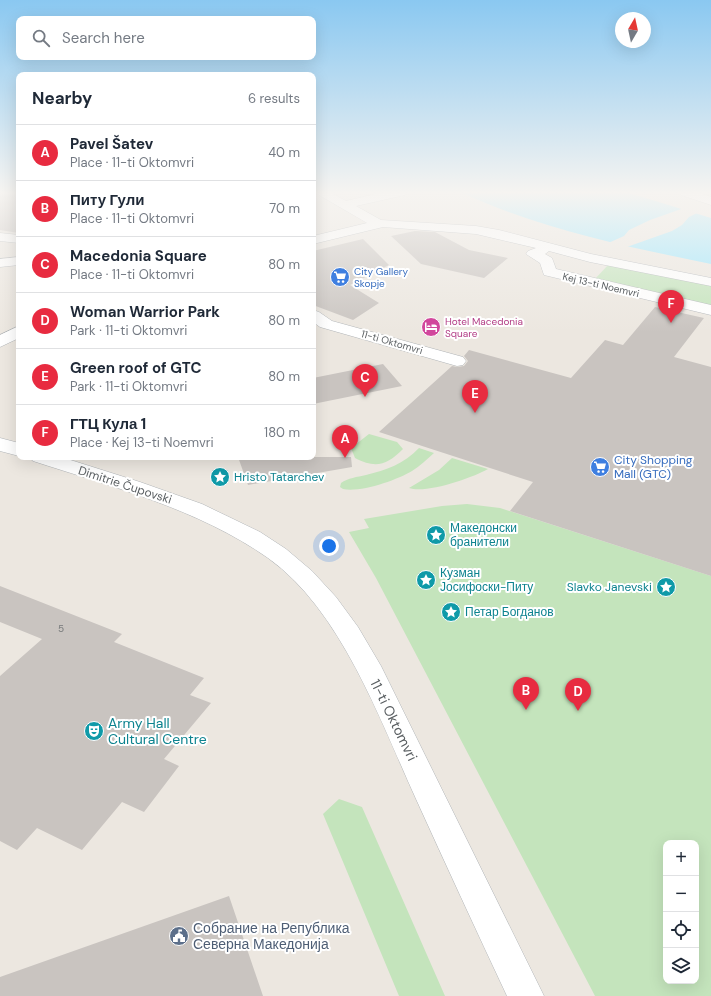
<!DOCTYPE html>
<html lang="en">
<head>
<meta charset="utf-8">
<style>
	body { margin:0; font-family:"DM Sans",sans-serif; background:#f6f6f7; color:#1f2937 }
	.controls { position:absolute; right:12px; bottom:12px; display:grid; overflow:hidden; border-radius:8px; box-shadow:0 4px 16px #0002 }
	.controls button { width:36px; height:36px; display:grid; place-items:center; padding:0; border:0; border-bottom:1px solid #e0e1e3; background:#fff; color:#1f2937; font:20px sans-serif }
	.compass { position:absolute; left:615px; top:12px; width:36px; height:36px; border-radius:50%; background:#fff; box-shadow:0 4px 16px #0002; rotate:9deg }
	.you { position:absolute; left:329px; top:546px; width:14px; height:14px; margin:-10px; border:3px solid #fff; border-radius:50%; background:#1a73e8; box-shadow:0 0 0 6px #1a73e833 }
	.badge { display:grid; place-items:center; width:26px; height:26px; border-radius:50%; background:#e82b40; color:#fff; font-size:13px; font-weight:700 }
	.pin { position:absolute; translate:-50% -33px; filter:drop-shadow(0 1px 2px #0008) }
	.pin::after { content:''; position:absolute; top:21px; width:14px; height:12px; background:inherit; clip-path:polygon(0 0,100% 0,50% 100%) }
	.list { margin:0; padding:0; list-style:none }
	h2 { display:flex; justify-content:space-between; align-items:center; height:52px; margin:0; padding:0 16px; font-size:17px }
	h2 small { font-size:13px; font-weight:400; color:#747a83 }
	.list li { display:grid; grid-template-columns:26px 1fr auto; gap:12px; align-items:center; box-sizing:border-box; height:56px; padding:0 16px; border-top:1px solid #e0e1e3 }
	.list b { display:block; font-size:15px; white-space:nowrap }
	.list p { margin:0; font-size:13px; white-space:nowrap; color:#747a83 }
	.list em { font-size:13px; font-style:normal; color:#747a83 }
	.icon { flex:none; width:22px; height:22px; fill:none; stroke:currentColor; stroke-width:2; stroke-linecap:round; stroke-linejoin:round }
	.map { position:relative; flex:none; width:711px; height:996px; overflow:hidden }
	.search { position:absolute; background:#fff; box-shadow:0 4px 16px #0002; left:16px; top:16px; width:300px; height:44px; display:flex; align-items:center; gap:10px; box-sizing:border-box; padding:0 14px; border-radius:8px; color:#747a83; font-size:15px }
	.panel { position:absolute; background:#fff; box-shadow:0 4px 16px #0002; left:16px; top:72px; width:300px; height:388px; border-radius:8px }
	.map>svg:first-child { display:block }
	.green { fill:#c4e4bc; fill-rule:evenodd }
	.water { fill:#9ee7fe }
	.pier { fill:#ece7e0 }
	.building { fill:#c9c4c0 }
	.lines { fill:none; stroke-linecap:round; stroke-linejoin:round }
	.pedestrian-casing { stroke:#b1b5b8; stroke-width:1 }
	.tertiary-casing { stroke:#b1b5b8; stroke-width:1 }
	.pedestrian { fill:#fff; fill-rule:evenodd }
	.tertiary { fill:#fff; fill-rule:evenodd }
	.labels { text-anchor:middle; dominant-baseline:central; stroke-width:4; stroke-linejoin:round; paint-order:stroke }
	.far-shop-label { font-size:10px; fill:#366cbe; stroke:#fff; text-anchor:start }
	.far-street-label { font-size:10px; fill:#595e61; stroke:#fff }
	.far-hotel-label { font-size:10px; fill:#b23c85; stroke:#fff; text-anchor:start }
	.number-label { font-size:10px; fill:#757879 }
	.shop-label { font-size:12px; fill:#366cbe; stroke:#fff; text-anchor:start }
	.culture-label { font-size:12px; fill:#0d838f; stroke:#fff; text-anchor:start }
	.street-label { font-size:12px; fill:#595e61; stroke:#fff }
	.near-street-label { font-size:14px; fill:#595e61; stroke:#fff }
	.near-culture-label { font-size:14px; fill:#0d838f; stroke:#fff; text-anchor:start }
	.near-service-label { font-size:14px; fill:#4e5e75; stroke:#fff; text-anchor:start }
</style>
</head>
<body>
<div class="map">
<svg width="711" height="996" viewBox="0 0 711 996">
	<rect width="100%" height="100%" fill="#ece7e0"/>
	<path class="green" d="M609 264 711 286V306L594 280Z
		M369 434 397 442 403 449C387 465 376 469 355 458L351 448Z
		M419 448 434 453C427 459 420 466 412 471 397 480 360 493 343 489L340 487 341 483C348 478 357 477 366 475 386 470 404 464 419 448Z
		M452 458 488 469C472 478 426 494 409 488L439 470Z
		M467 504 500 508 711 576V996H595L376 578 349 532 369 528 364 519 442 506ZM666 843H696V981H666Z
		M339 799 362 807 445 996H399L323 814Z"/>
	<path class="water" d="M460 192H626L711 218V264C624 246 541 229 460 192Z"/>
	<path class="pier" d="M684 208 699 212 689 217 682 225 672 231 624 248 606 244 624 236 629 230 650 220Z"/>
	<path class="building" d="M0 193 19 196V233L0 230Z
		M415 231 435 232 469 250 508 258 484 278 421 264 391 236Z
		M363 239 389 265 350 285 379 303 353 320 313 305V251Z
		M655 307 704 318 674 357 711 367V576L510 511 533 482 379 432 452 366 457 367 464 366 468 361 464 356 469 350 571 378 605 340 623 345Z
		M383 364 402 386 313 404V378Z
		M238 457H351L352 467 248 485Z
		M0 586 122 634 114 642 204 678 190 695 211 703 164 759 179 766 144 812 122 802 82 850 37 828 17 850 0 841V676L42 639 0 622Z
		M229 896 263 996H0V977Z"/>
	<g class="lines">
		<defs>
			<path id="pedestrian" d="M314 192H330L346 201 384 192H407L405 195 356 206 381 220 476 226 499 230 591 254 711 278V286L590 262 549 251 545 254 552 258 556 269 711 305V315L544 275 540 263 526 254 528 251 536 248 476 234 383 227 313 244V236L367 223Z
				M679 192H698L711 197V205L681 195Z
				M0 233 19 235V243L0 241Z
				M19 257V265L0 267V259Z
				M313 310 319 312 332 321 463 357 466 361 463 365 457 366 320 327 313 322Z
				M19 326V338L0 347V335Z"/>
			<path id="tertiary" d="M0 438 19 443V456L0 451Z
				M30 457H61L140 482 202 504 260 532 286 549 312 571 336 597 358 627 381 666 544 996H507C476 930 446 865 416 799 380 720 341 610 268 558 198 509 113 487 33 461Z"/>
		</defs>
		<use href="#pedestrian" class="pedestrian-casing"/>
		<use href="#tertiary" class="tertiary-casing"/>
		<use href="#pedestrian" class="pedestrian"/>
		<use href="#tertiary" class="tertiary"/>
	</g>
	<linearGradient id="sky" x2="0" y2="1"><stop stop-color="#8ac8f1"/><stop offset="0.58" stop-color="#f6f4f1"/><stop offset="1" stop-color="#f6f4f1" stop-opacity="0"/></linearGradient>
	<rect width="711" height="332" fill="url(#sky)"/>
	<defs>
		<symbol id="supermarket-disc" viewBox="-11 -11 22 22"><circle r="9.5" fill="#3f7fe0" stroke="#fff"/><path d="M-6-5.5h2.5l.6 2H6L4.5 2H-2.5L-4.4-4H-6ZM-1.5 3.2a1.3 1.3 0 1 0 .1 0ZM3 3.2a1.3 1.3 0 1 0 .1 0Z" fill="#fff"/></symbol>
		<symbol id="hotel-disc" viewBox="-11 -11 22 22"><circle r="9.5" fill="#d1479c" stroke="#fff"/><path d="M-6-4.5h1.5V1H6V5H4.5V3h-9V5H-6ZM-4 0a1.8 1.8 0 1 1 3.6 0ZM.5 0V-2.5h3Q6-2.5 6 0Z" fill="#fff"/></symbol>
		<symbol id="sight-disc" viewBox="-11 -11 22 22"><circle r="9.5" fill="#0f9aa8" stroke="#fff"/><path d="M0-6L1.8-2.2L6-1.7L2.9 1.2L3.7 5.4L0 3.3L-3.7 5.4L-2.9 1.2L-6-1.7L-1.8-2.2Z" fill="#fff"/></symbol>
		<symbol id="theatre-disc" viewBox="-11 -11 22 22"><circle r="9.5" fill="#0f9aa8" stroke="#fff"/><path d="M-5-5.5Q0-4 5-5.5V0Q5 5 0 6Q-5 5-5 0ZM-3.3-2.5H-1v1.5H-3.3ZM1-2.5H3.3v1.5H1ZM-2.8 1Q0 5.5 2.8 1Z" fill="#fff"/></symbol>
		<symbol id="civic-disc" viewBox="-11 -11 22 22"><circle r="9.5" fill="#5c6f8a" stroke="#fff"/><path d="M-.6-6.5H3V-4.5H.6V-3L4-1V1h2V6H-6V1h2V-1L-.6-3ZM-1.2 2.5V6h2.4V2.5Z" fill="#fff"/></symbol>
	</defs>
	<g fill-rule="evenodd">
		<use href="#supermarket-disc" x="329" y="266" width="22" height="22"/>
		<use href="#hotel-disc" x="420" y="316" width="22" height="22"/>
		<use href="#supermarket-disc" x="589" y="456" width="22" height="22"/>
		<use href="#sight-disc" x="209" y="466" width="22" height="22"/>
		<use href="#sight-disc" x="425" y="524" width="22" height="22"/>
		<use href="#sight-disc" x="415" y="569" width="22" height="22"/>
		<use href="#sight-disc" x="655" y="576" width="22" height="22"/>
		<use href="#sight-disc" x="440" y="601" width="22" height="22"/>
		<use href="#theatre-disc" x="83" y="720" width="22" height="22"/>
		<use href="#civic-disc" x="168" y="925" width="22" height="22"/>
	</g>
	<g class="labels">
		<g class="far-shop-label">
			<text x="354" y="271">City Gallery<tspan x="354" dy="12">Skopje</tspan></text>
		</g>
		<g class="far-street-label">
			<text transform="translate(601 285) rotate(13)">Kej 13-ti Noemvri</text>
			<text transform="translate(392 342) rotate(16)">11-ti Oktomvri</text>
		</g>
		<g class="far-hotel-label">
			<text x="445" y="321">Hotel Macedonia<tspan x="445" dy="12">Square</tspan></text>
		</g>
		<g class="number-label">
			<text x="61" y="628">5</text>
		</g>
		<g class="shop-label">
			<text x="614" y="460">City Shopping<tspan x="614" dy="14">Mall (GTC)</tspan></text>
		</g>
		<g class="culture-label">
			<text x="234" y="477">Hristo Tatarchev</text>
			<text x="450" y="528">Македонски<tspan x="450" dy="14">бранители</tspan></text>
			<text x="440" y="573">Кузман<tspan x="440" dy="14">Јосифоски-Питу</tspan></text>
			<text x="652" y="587" text-anchor="end">Slavko Janevski</text>
			<text x="465" y="612">Петар Богданов</text>
		</g>
		<g class="street-label">
			<text transform="translate(125 485) rotate(18)">Dimitrie Čupovski</text>
		</g>
		<g class="near-street-label">
			<text transform="translate(394 720) rotate(64)">11-ti Oktomvri</text>
		</g>
		<g class="near-culture-label">
			<text x="108" y="723">Army Hall<tspan x="108" dy="16">Cultural Centre</tspan></text>
		</g>
		<g class="near-service-label">
			<text x="193" y="928">Собрание на Република<tspan x="193" dy="16">Северна Македонија</tspan></text>
		</g>
	</g>
</svg>
<div class="controls">
<button>+</button>
<button>−</button>
<button><svg class="icon" aria-label="locate" viewBox="0 0 24 24"><circle cx="12" cy="12" r="6"/><path d="M12 2v4M12 18v4M2 12h4M18 12h4"/></svg></button>
<button><svg class="icon" aria-label="layers" viewBox="0 0 24 24"><path d="M12 4l9 5-9 5-9-5zM3 14l9 5 9-5"/></svg></button>
</div>
<svg class="compass" viewBox="-18 -18 36 36"><path d="M0-13l5 13h-10z" fill="#e53935"/><path d="M0 13l5-13h-10z" fill="#747a83"/></svg>
<div class="you"></div>
<div class="pin badge" style="left:345px;top:458px">A</div>
<div class="pin badge" style="left:526px;top:710px">B</div>
<div class="pin badge" style="left:365px;top:397px">C</div>
<div class="pin badge" style="left:578px;top:711px">D</div>
<div class="pin badge" style="left:475px;top:413px">E</div>
<div class="pin badge" style="left:671px;top:323px">F</div>
<div class="search"><svg class="icon" aria-label="search" viewBox="0 0 24 24"><circle cx="10" cy="10" r="6"/><path d="M15 15l6 6"/></svg>Search here</div>
<section class="panel">
<h2>Nearby<small>6 results</small></h2>
<ul class="list">
<li><span class="badge">A</span><div><b>Pavel Šatev</b><p>Place · 11-ti Oktomvri</p></div><em>40 m</em></li>
<li><span class="badge">B</span><div><b>Питу Гули</b><p>Place · 11-ti Oktomvri</p></div><em>70 m</em></li>
<li><span class="badge">C</span><div><b>Macedonia Square</b><p>Place · 11-ti Oktomvri</p></div><em>80 m</em></li>
<li><span class="badge">D</span><div><b>Woman Warrior Park</b><p>Park · 11-ti Oktomvri</p></div><em>80 m</em></li>
<li><span class="badge">E</span><div><b>Green roof of GTC</b><p>Park · 11-ti Oktomvri</p></div><em>80 m</em></li>
<li><span class="badge">F</span><div><b>ГТЦ Кула 1</b><p>Place · Kej 13-ti Noemvri</p></div><em>180 m</em></li>
</ul>
</section>
</div>
</body>
</html>
